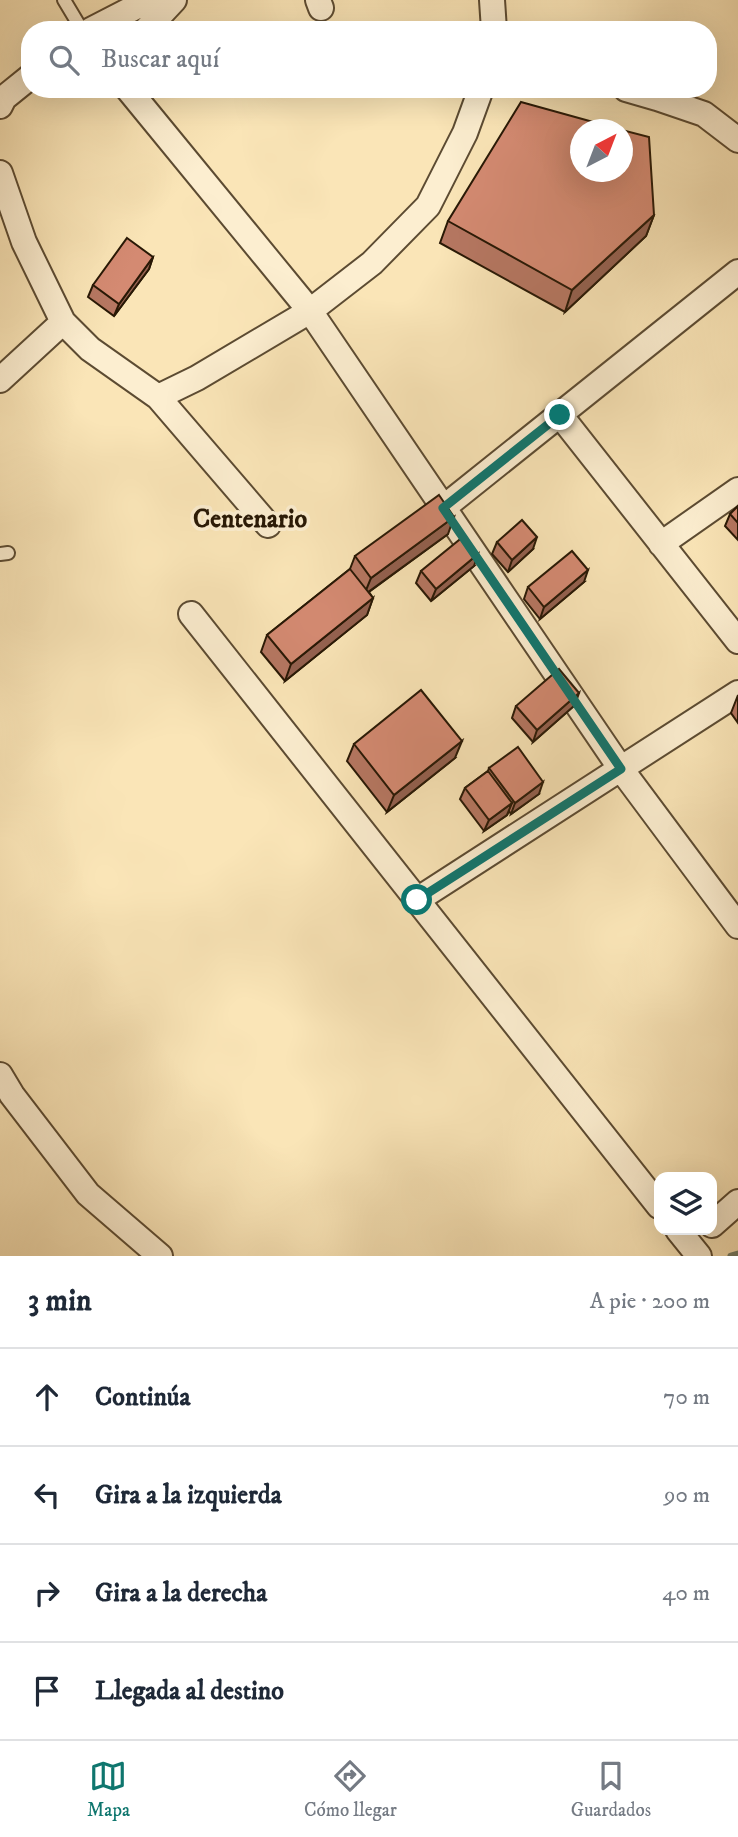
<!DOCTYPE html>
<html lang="es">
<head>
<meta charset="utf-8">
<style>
	body { margin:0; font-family:"IM FELL DW Pica",serif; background:#f2f2f3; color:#1f2937 }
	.controls { position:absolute; right:21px; bottom:21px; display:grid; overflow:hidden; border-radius:14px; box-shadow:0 7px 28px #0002 }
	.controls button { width:63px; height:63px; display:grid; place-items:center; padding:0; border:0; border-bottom:2px solid #e0e1e3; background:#fff; color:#1f2937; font:35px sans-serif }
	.compass { position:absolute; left:570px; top:119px; width:63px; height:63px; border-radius:50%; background:#fff; box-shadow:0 7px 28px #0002; rotate:42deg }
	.stop { position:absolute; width:21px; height:21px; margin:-16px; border:5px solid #0f766e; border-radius:50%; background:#fff }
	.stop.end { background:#0f766e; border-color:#fff; box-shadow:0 2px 7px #0008 }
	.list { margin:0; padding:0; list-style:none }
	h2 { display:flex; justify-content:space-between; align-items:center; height:91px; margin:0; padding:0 28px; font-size:30px }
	h2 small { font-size:23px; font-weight:400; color:#747a83 }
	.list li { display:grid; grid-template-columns:46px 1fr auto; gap:21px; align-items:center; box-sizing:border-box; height:98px; padding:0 28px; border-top:2px solid #e0e1e3 }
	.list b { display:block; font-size:26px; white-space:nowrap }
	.list em { font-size:23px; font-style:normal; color:#747a83 }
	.icon { flex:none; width:38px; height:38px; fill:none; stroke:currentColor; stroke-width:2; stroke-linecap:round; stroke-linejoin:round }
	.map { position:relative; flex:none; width:738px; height:1256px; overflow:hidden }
	.search { position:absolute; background:#fff; box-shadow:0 7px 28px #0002; left:21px; right:21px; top:21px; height:77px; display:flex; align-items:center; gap:18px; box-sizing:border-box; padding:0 24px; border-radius:28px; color:#747a83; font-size:26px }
	.sheet { height:483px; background:#fff }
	nav { display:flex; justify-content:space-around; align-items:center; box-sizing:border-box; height:98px; border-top:2px solid #e0e1e3; background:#fff; font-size:19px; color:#747a83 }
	nav a { display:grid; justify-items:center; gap:4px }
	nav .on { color:#0f766e }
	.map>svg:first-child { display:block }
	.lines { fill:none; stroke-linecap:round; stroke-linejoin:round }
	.stream { stroke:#6f7c69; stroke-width:7 }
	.lane-casing { stroke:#5c4b32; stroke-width:16 }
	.street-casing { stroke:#5c4b32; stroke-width:28 }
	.lane { stroke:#fceed0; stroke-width:12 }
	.street { stroke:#fceed0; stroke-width:24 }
	.wall { fill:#b67762; stroke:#281805; stroke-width:2 }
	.shaded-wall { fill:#946150; stroke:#281805; stroke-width:2 }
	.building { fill:#d48a72; stroke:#281805; stroke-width:2 }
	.route { stroke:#0f766e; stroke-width:9 }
	.labels { text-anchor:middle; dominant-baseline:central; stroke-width:7; stroke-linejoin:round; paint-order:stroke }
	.neighbourhood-label { font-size:26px; font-weight:bold; fill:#281805; stroke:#fceed0 }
</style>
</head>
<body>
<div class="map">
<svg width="738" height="1256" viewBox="0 0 738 1256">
	<rect width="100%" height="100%" fill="#fae5b7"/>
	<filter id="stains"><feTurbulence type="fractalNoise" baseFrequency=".00286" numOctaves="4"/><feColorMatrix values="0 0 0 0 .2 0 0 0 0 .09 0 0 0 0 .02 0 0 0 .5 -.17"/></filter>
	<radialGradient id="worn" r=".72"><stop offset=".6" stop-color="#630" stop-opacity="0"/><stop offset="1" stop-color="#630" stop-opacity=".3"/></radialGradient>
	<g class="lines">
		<path class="stream" d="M731 1256 738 1254"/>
		<defs>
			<path id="lane" d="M64 0 82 30
				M0 554 8 553"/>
			<path id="street" d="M318 0 321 8
				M492 0 494 30
				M91 30 149 0
				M146 30 174 0
				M128 89 310 311 621 769 738 926
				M626 89 657 98 704 114 738 140
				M0 106 4 98 30 77
				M0 173 24 242 63 322 90 349 158 397 197 378 310 311 372 263 428 206 465 133 481 89
				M0 380 63 322
				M158 397 268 525
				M560 415 738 641
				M443 508 738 272
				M661 544 738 490
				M191 614 659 1206
				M417 900 738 693
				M0 1075 12 1095 88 1194 160 1256
				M712 1225 738 1202
				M678 1230 699 1256"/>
		</defs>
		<use href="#lane" class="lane-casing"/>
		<use href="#street" class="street-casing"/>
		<use href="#lane" class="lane"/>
		<use href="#street" class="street"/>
	</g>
	<path class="wall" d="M654 215 646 236 565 312 440 243 448 221Z
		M153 257 149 269 114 316 88 297 93 285Z
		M738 506V540L725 526 730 514Z
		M448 534 369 592 373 598 367 615 285 681 261 652 267 635 350 569 355 556Z
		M497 542 533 549 508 572 492 554Z
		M474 566 431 601 416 583 421 571Z
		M584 582 540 619 524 599 528 587Z
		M738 695V723L731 713Z
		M575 705 533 742 512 718 516 706Z
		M354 744 455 758 387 812 347 761Z
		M489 768 539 794 511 814 509 811 507 815 484 831 460 799 465 788 488 771Z"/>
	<path class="shaded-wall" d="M654 215 646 236 565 312 572 290Z
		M153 257 149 269 114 316 119 304Z
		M454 517 448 534 364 595 371 578Z
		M537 537 533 549 508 572 512 560Z
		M478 554 474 566 431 601 436 589Z
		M588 570 584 582 540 619 544 607Z
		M373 598 367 615 285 681 291 664Z
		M579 693 575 705 533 742 537 730Z
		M462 741 455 758 387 812 394 795Z
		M543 782 539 794 511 814 515 803Z
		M512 803 507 815 484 831 489 820Z"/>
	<path class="building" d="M521 102 622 130H580V172H622V130L649 137 654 215 572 290 448 221Z
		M127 238 153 257 119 304 93 285Z
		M439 495 454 517 371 578 355 556Z
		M738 506V523L730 514Z
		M522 520 537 537 512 560 497 542Z
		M464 536 478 554 436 589 421 571Z
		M572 551 588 570 544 607 528 587Z
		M350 569 373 598 291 664 267 635Z
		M559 669 579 693 537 730 516 706Z
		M421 690 462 741 394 795 354 744Z
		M518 747 543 782 515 803 489 768Z
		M488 771 512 803 489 820 465 788Z"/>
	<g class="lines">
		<path class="route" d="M417 900 621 769 443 508 560 415"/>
	</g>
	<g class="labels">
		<g class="neighbourhood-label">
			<text x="250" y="519">Centenario</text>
		</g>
	</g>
	<rect width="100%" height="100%" filter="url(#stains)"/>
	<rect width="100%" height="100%" fill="url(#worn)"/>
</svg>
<div class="controls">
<button><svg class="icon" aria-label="layers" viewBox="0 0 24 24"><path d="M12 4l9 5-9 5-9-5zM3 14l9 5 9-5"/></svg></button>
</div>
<svg class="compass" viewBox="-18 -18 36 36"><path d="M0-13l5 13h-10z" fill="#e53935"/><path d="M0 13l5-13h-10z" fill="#747a83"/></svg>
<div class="stop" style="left:417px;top:900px"></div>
<div class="stop end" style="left:560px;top:415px"></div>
<div class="search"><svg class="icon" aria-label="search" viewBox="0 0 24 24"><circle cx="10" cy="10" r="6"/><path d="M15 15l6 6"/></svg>Buscar aquí</div>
</div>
<section class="sheet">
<h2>3 min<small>A pie · 200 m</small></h2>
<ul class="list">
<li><svg class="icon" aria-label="ahead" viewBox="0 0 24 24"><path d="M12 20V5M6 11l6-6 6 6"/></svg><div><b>Continúa</b></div><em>70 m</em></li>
<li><svg class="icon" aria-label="left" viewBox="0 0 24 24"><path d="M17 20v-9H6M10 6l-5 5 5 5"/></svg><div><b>Gira a la izquierda</b></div><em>90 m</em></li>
<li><svg class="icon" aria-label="right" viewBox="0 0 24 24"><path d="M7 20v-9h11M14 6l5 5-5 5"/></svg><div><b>Gira a la derecha</b></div><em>40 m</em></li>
<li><svg class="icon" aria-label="arrive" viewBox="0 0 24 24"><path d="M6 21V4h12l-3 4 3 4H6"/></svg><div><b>Llegada al destino</b></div></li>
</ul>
</section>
<nav>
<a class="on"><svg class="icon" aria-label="map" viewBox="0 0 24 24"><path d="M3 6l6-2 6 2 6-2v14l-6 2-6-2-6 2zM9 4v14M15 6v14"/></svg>Mapa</a>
<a><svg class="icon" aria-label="directions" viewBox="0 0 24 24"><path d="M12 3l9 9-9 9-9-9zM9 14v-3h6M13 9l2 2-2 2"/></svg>Cómo llegar</a>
<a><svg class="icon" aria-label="saved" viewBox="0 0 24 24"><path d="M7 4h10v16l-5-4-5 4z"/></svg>Guardados</a>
</nav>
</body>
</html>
